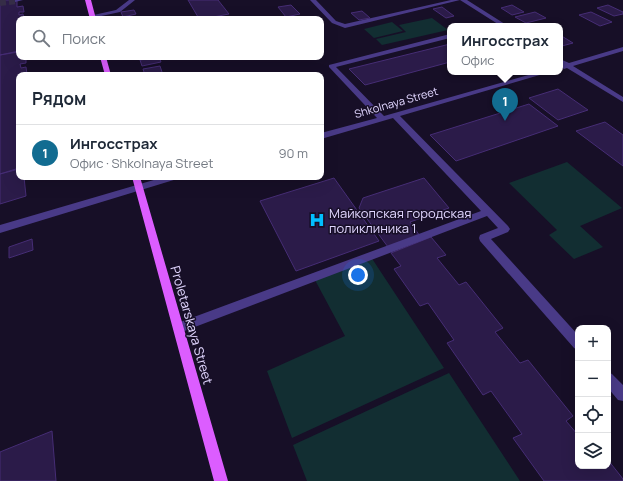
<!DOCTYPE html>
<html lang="ru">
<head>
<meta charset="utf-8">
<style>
	body { margin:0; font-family:Manrope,sans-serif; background:#f2f2f3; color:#1f2937 }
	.controls { position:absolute; right:12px; bottom:12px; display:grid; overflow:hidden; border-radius:8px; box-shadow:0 4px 16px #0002 }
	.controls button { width:36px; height:36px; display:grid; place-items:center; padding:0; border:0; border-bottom:1px solid #e0e1e3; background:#fff; color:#1f2937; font:20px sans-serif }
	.you { position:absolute; left:358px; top:275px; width:14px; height:14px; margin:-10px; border:3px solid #fff; border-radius:50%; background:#1a73e8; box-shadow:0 0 0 6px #1a73e833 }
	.badge { display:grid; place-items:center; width:26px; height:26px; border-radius:50%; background:#126c91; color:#fff; font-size:13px; font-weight:700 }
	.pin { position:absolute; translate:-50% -33px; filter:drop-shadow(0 1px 2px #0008) }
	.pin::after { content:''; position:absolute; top:21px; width:14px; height:12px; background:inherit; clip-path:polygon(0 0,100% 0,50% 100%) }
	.popup { position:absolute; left:447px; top:23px; width:116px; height:52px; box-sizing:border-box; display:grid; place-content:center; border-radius:8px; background:#fff; filter:drop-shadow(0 1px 3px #0005); font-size:13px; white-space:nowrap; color:#747a83 }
	.popup b { font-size:15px; color:#1f2937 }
	.popup::after { content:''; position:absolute; left:50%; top:100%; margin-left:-8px; border:8px solid transparent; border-top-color:#fff }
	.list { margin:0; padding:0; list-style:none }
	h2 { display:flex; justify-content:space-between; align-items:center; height:52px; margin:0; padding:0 16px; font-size:17px }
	h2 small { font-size:13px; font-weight:400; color:#747a83 }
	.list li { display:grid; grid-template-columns:26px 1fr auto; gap:12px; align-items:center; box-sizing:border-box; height:56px; padding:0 16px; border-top:1px solid #e0e1e3 }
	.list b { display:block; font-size:15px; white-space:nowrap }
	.list p { margin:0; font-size:13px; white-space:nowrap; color:#747a83 }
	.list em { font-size:13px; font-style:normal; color:#747a83 }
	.icon { flex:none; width:22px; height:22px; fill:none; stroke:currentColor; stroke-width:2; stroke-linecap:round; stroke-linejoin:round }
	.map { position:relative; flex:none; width:623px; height:481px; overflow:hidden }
	.search { position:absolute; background:#fff; box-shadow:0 4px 16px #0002; left:16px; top:16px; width:308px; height:44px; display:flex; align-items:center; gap:10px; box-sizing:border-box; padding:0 14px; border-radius:8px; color:#747a83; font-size:15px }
	.panel { position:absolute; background:#fff; box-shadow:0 4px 16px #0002; left:16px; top:72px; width:308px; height:108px; border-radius:8px }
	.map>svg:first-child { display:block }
	.green { fill:#122e32 }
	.building { fill:#2b1b49; stroke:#462d75 }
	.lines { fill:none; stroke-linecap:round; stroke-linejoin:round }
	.minor-tunnel { stroke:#352d47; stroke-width:6; stroke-dasharray:6 3; stroke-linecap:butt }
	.minor { fill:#493a87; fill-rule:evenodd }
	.major { fill:#dc5dff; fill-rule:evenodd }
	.labels { text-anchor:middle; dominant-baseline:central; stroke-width:3; stroke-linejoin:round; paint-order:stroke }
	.far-street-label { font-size:11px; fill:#e1d6ff; stroke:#170f27 }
	.poi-label { font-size:13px; fill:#e1d6ff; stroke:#170f27; text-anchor:start }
	.street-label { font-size:13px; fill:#e1d6ff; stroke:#170f27 }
</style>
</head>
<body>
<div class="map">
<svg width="623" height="481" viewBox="0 0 623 481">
	<rect width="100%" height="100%" fill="#170f27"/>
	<path class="green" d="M432 18 448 30 382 45 376 39 406 32 399 25Z
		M392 22 403 31 374 38 364 29Z
		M567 162 622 208 580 226 603 247 574 259 549 235 557 230 509 183Z
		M371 257 444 368 292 438 267 371 345 336 315 280Z
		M449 373 520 481H307L293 445Z"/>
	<path class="building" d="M0 0H17V7L23 6 24 12H19V15L23 14 24 19 19 20V51L0 55Z
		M188 0H218L229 14 208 18 198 17Z
		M291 5 300 14 286 17 278 7Z
		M512 5 524 12 512 15 501 8Z
		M608 5 623 12V14L614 16 597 8Z
		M442 7 454 16 446 18 433 9Z
		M134 10 136 14 123 17 121 12Z
		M362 11 370 18 359 20 351 13Z
		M535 12 546 18 526 23 515 17Z
		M591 12 612 22 600 26 579 15Z
		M560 35 573 43 562 46 560 45Z
		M450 44V62L365 85 349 69Z
		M18 52V58L26 57V63L20 64 21 68 26 67 27 74 19 75V168L0 174V55Z
		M159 57 161 62 142 66 140 60Z
		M160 66 163 75H145L143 69Z
		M558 89 588 110 558 120 529 98Z
		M529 104 558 126 456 161 430 135Z
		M605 122 623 135V166L576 131Z
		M19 169V177H24L26 196 0 204V174Z
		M334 178 379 241 296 271 260 201Z
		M424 178 449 208 410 222 420 236 388 247 359 208 363 198Z
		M431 237 446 255 437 258 459 285 466 282 503 328 495 332 520 363 528 360 573 416 566 421 578 435V466H608V460L623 479V481H544L513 438 522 434 491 391 483 395 447 343 454 340 428 303 420 306 394 269 401 266 391 253Z
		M32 239 33 250 9 258V247Z
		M52 431 56 481H0V452Z"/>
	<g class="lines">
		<path class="minor-tunnel" d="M0 3 17 1"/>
		<path class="minor" d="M15 0H23L15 2Z
			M129 0H135L120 12 92 18 89 16 116 10Z
			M310 0H316L336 21 345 24 451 0H467L508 26H501L460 0 345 28 332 23Z
			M450 34V38L336 67 384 116 539 72H550L400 116 508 226 510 229 508 232 491 239 578 335V350L574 348 480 241 479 238 480 235 498 228 487 216 179 333 175 332 173 328 175 324 481 211 393 118 321 139V133L377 118 329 67V65Z
			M623 47V51L573 66 623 97V102L567 68 564 69 561 67 562 65 560 64V59L569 63Z
			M164 177H178L177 179 0 233V225Z
			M608 372 612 374 623 385V401L618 400 608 388Z"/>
		<path class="major" d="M85 0H91L96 19H90Z
			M100 57H106L111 75H105Z
			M132 177H140L228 481H214Z"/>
	</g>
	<defs>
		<symbol id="hospital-bare" viewBox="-9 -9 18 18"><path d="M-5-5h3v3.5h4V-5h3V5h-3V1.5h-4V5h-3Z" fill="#02beff" stroke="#170f27" stroke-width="2.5" paint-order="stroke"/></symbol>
	</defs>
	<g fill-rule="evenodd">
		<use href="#hospital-bare" x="306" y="209" width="22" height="22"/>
	</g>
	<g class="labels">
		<g class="far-street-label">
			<text transform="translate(396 102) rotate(-16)">Shkolnaya Street</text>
		</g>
		<g class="poi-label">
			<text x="329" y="213">Майкопская городская<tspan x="329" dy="15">поликлиника 1</tspan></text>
		</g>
		<g class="street-label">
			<text transform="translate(192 325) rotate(74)">Proletarskaya Street</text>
		</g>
	</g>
</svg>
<div class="controls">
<button>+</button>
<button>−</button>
<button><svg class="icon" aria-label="locate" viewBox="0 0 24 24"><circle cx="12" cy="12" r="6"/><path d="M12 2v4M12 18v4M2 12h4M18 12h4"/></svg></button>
<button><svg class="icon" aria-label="layers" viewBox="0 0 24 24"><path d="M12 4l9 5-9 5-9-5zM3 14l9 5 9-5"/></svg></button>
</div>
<div class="you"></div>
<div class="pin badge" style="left:505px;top:121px">1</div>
<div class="popup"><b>Ингосстрах</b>Офис</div>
<div class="search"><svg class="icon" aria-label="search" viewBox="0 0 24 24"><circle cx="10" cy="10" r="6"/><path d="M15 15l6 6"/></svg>Поиск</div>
<section class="panel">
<h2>Рядом<small></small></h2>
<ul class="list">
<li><span class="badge">1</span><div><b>Ингосстрах</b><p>Офис · Shkolnaya Street</p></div><em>90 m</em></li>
</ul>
</section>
</div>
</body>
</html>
